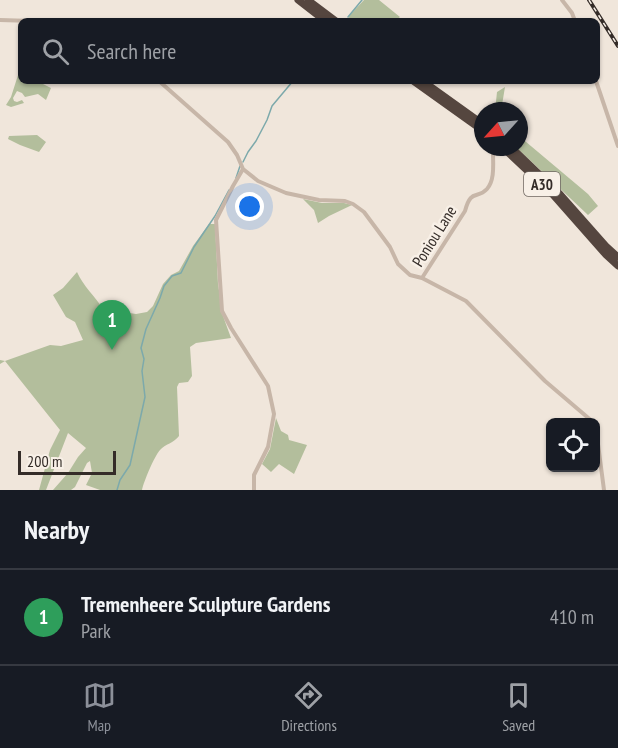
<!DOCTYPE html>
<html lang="en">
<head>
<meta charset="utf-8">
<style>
	body { margin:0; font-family:"PT Sans Narrow",sans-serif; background:#20242c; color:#f1f3f6 }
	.controls { position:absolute; right:18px; bottom:18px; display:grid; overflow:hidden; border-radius:9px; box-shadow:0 2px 4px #0004 }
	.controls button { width:54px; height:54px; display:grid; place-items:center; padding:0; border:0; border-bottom:2px solid #363941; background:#171b24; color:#f1f3f6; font:30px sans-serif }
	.compass { position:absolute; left:474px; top:102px; width:54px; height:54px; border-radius:50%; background:#171b24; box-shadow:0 2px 4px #0004; rotate:243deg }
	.scale { position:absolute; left:18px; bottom:15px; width:98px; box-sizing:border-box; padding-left:6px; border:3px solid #342c28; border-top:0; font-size:16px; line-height:21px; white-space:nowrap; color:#342c28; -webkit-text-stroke:4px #f8f0e7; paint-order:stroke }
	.you { position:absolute; left:250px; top:207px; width:21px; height:21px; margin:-15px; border:4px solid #fff; border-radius:50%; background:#1a73e8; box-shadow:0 0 0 9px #1a73e833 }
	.badge { display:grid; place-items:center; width:39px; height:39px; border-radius:50%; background:#8c9099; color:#fff; font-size:20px; font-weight:700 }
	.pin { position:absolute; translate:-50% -50px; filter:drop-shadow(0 2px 3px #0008) }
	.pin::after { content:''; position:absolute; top:32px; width:21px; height:18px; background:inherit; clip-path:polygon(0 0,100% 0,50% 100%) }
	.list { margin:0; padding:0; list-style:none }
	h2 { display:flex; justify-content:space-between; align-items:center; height:78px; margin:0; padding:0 24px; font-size:26px }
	h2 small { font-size:20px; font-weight:400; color:#9ea1a6 }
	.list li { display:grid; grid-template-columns:39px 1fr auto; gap:18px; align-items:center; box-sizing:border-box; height:96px; padding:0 24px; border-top:2px solid #363941 }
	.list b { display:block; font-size:22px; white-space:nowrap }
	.list p { margin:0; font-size:20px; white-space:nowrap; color:#9ea1a6 }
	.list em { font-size:20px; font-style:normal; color:#9ea1a6 }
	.icon { flex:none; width:33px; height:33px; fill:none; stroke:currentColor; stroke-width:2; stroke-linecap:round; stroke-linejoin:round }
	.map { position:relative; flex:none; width:618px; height:490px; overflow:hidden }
	.search { position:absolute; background:#171b24; box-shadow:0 2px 4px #0004; left:18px; right:18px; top:18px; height:66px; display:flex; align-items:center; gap:15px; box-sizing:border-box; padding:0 21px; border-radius:9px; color:#9ea1a6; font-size:22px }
	.sheet { height:174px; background:#171b24 }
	nav { display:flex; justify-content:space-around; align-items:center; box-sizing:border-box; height:84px; border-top:2px solid #363941; background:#171b24; font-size:16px; color:#9ea1a6 }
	nav a { display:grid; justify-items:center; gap:3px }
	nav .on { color:#8c9099 }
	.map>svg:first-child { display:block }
	.green { fill:#b3be9c }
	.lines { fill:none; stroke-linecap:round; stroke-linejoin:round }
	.stream { stroke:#7ca9ab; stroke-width:1.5 }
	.minor { stroke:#c7b6a8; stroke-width:4 }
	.highway { stroke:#55463f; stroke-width:7 }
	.rail-casing { stroke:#342c28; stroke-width:4 }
	.rail { stroke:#f8f0e7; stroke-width:1.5; stroke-dasharray:4.5; stroke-linecap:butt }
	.labels { text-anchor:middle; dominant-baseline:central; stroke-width:5; stroke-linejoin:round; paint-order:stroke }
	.shield { fill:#f8f0e7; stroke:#6f6761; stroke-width:1.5 }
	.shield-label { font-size:15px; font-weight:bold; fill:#342c28 }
	.street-label { font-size:16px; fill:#342c28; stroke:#f8f0e7 }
</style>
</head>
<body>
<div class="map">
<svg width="618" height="490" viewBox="0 0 618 490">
	<rect width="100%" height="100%" fill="#f0e6db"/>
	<path class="green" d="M364 0H379L400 17 395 21H353L348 17Z
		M19 72 21 73V81H37L51 88 46 100 38 94 25 97 22 93 17 91 13 98 14 101 17 102 22 100 24 103 11 107 6 105 11 97Z
		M505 87 501 111H495L497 92Z
		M37 135 46 142 39 152 20 145 8 139 9 136Z
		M519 136 588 194 598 206 588 215 516 147H519Z
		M303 199 322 203H344L352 205 329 216 318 223 314 210Z
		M209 224H215L218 284 223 316 231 338 196 343 190 347 192 376 188 382 179 383 177 387 179 436C174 443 165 444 160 450 154 457 144 481 142 490H100L86 485 92 473 90 461 87 463 75 487 71 490H53L68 473 78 457 86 448 68 433 46 490H39L50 450 60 430 5 361 0 364V360L5 361 50 345 61 346 83 340 75 322 66 317 53 295 63 288 77 272C83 286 95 296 103 309L136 314 147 312 153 306 163 284 171 275 179 271 193 246Z
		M276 418 281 431 288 435 289 440 307 445 294 474 279 464 271 472 262 464 270 449Z"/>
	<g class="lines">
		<path class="stream" d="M348 17 362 0
			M243 162 248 152 256 141 267 120 272 106 293 81
			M236 178 240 166
			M117 490 120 480 130 465 145 397 142 371 144 359 141 348 146 329 160 298 164 286 172 276 181 273 194 247 215 216 229 190"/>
		<path class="minor" d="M562 0 572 13 575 21
			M0 20 33 21
			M159 81 228 142 237 155 243 169 258 181 286 193 319 200 345 201 353 204 364 212 390 247 398 264 410 275 422 278 466 301 545 381 593 422
			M596 81 618 146
			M243 169 233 186 216 220 222 311 231 328 268 386 274 414 268 447 254 475V490
			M422 278 465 211C471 188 477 200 487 189 495 180 493 164 493 152L490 149
			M596 429 604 490"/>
		<path class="highway" d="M298 0 325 21
			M308 0 336 21
			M413 81 483 131
			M423 81 483 124
			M502 147 553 195 606 255 618 266
			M511 147 560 194 606 246 618 257"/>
		<defs>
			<path id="rail" d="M589 0 618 46"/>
		</defs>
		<use href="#rail" class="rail-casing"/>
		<use href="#rail" class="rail"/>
	</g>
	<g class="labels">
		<rect class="shield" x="524" y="172" width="36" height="24" rx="4.5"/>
		<g class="shield-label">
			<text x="542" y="184">A30</text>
		</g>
		<g class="street-label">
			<text transform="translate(434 236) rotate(-58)">Poniou Lane</text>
		</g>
	</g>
</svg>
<div class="controls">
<button><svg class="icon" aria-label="locate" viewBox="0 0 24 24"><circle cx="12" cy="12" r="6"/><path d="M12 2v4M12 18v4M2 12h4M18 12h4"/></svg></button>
</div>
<svg class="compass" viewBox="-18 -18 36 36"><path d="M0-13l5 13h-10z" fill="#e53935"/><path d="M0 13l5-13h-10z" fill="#9ea1a6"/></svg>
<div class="scale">200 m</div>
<div class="you"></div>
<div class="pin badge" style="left:112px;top:350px;background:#2e9e5b">1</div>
<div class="search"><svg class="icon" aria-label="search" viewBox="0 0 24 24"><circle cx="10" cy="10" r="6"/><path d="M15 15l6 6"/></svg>Search here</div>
</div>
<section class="sheet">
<h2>Nearby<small></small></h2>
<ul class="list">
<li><span class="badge" style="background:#2e9e5b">1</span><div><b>Tremenheere Sculpture Gardens</b><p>Park</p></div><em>410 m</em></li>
</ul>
</section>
<nav>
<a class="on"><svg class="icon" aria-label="map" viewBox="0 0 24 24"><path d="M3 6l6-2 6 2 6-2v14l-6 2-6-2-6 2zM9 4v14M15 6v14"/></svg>Map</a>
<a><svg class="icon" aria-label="directions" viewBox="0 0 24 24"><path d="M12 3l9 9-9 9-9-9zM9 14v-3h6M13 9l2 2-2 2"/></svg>Directions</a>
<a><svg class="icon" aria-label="saved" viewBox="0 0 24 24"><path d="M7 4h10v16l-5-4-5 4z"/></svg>Saved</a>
</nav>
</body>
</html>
